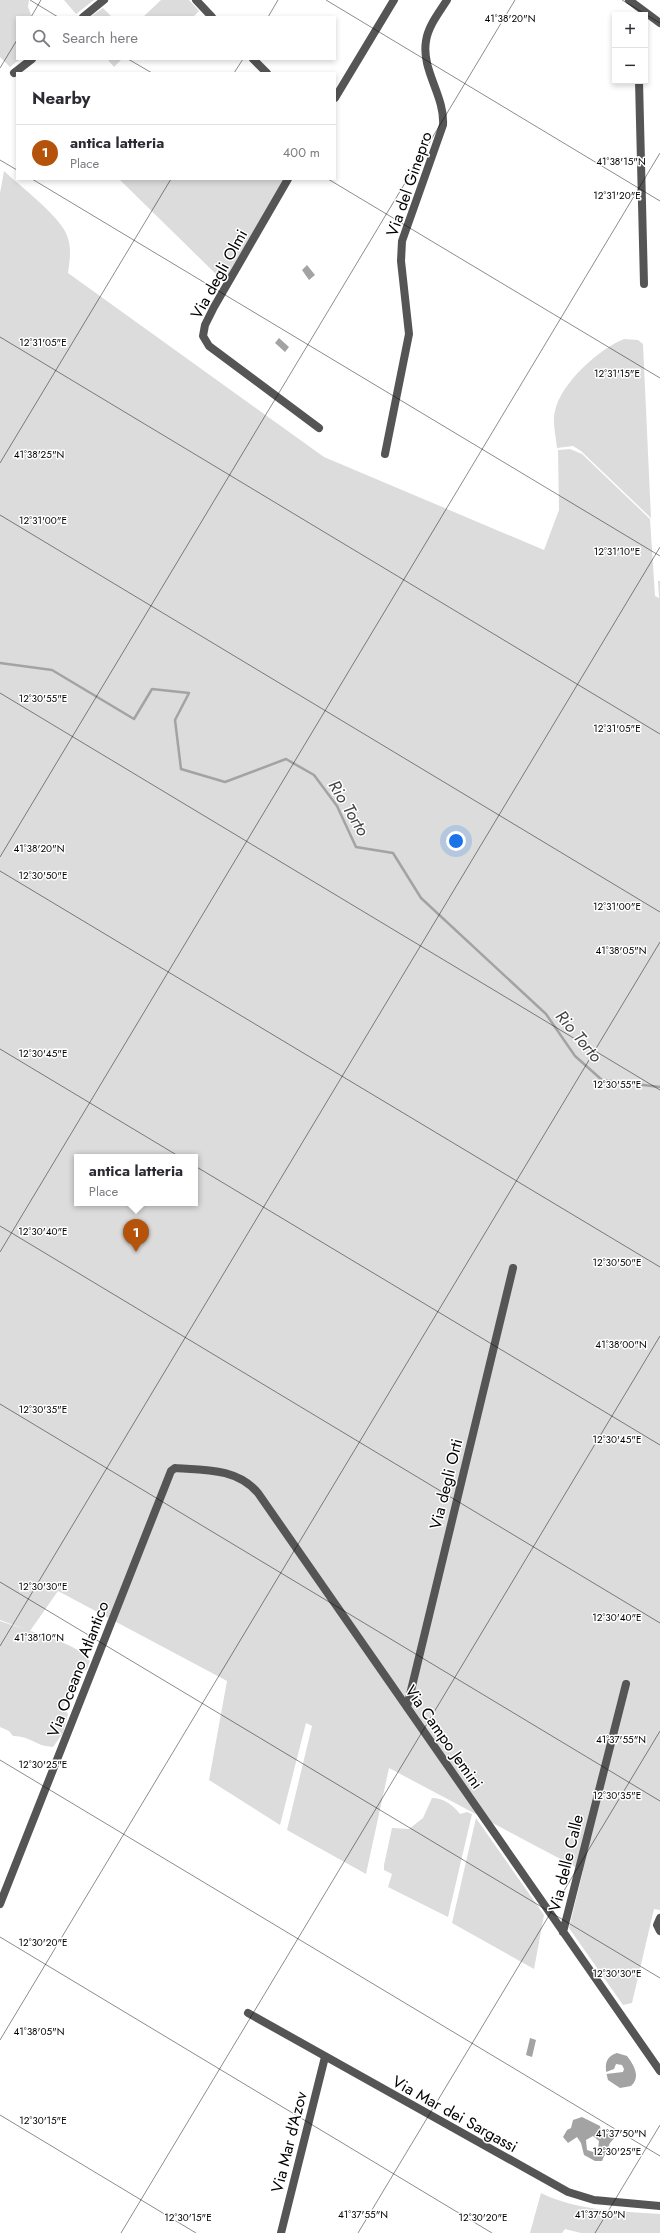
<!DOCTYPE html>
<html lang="en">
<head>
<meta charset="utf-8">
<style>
	body { margin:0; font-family:Jost,sans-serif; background:#f7f7f7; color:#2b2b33 }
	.controls { position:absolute; right:12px; top:12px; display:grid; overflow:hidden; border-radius:0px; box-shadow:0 2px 6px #0003 }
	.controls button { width:36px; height:36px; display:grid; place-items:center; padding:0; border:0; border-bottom:1px solid #e1e1e2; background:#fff; color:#2b2b33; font:20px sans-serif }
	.you { position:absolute; left:456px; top:841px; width:14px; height:14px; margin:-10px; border:3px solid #fff; border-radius:50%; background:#1a73e8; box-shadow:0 0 0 6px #1a73e833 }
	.badge { display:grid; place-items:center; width:26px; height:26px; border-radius:50%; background:#b45309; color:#fff; font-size:13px; font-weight:700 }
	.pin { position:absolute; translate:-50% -33px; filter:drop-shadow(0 1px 2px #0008) }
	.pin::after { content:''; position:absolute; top:21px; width:14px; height:12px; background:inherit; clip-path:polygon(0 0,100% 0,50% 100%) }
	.popup { position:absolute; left:74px; top:1154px; width:124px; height:52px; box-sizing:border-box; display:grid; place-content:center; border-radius:0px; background:#fff; filter:drop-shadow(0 1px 3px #0005); font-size:13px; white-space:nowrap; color:#7c7c81 }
	.popup b { font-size:15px; color:#2b2b33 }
	.popup::after { content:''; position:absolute; left:50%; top:100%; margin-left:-8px; border:8px solid transparent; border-top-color:#fff }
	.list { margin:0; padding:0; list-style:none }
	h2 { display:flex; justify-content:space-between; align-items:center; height:52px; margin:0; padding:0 16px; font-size:17px }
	h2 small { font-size:13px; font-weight:400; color:#7c7c81 }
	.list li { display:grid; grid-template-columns:26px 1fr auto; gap:12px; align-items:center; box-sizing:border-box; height:56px; padding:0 16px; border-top:1px solid #e1e1e2 }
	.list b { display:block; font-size:15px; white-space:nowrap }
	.list p { margin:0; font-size:13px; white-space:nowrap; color:#7c7c81 }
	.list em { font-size:13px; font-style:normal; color:#7c7c81 }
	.icon { flex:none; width:22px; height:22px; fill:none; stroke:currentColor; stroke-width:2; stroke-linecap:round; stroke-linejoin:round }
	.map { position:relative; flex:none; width:660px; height:2233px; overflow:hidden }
	.search { position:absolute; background:#fff; box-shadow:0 2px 6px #0003; left:16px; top:16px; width:320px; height:44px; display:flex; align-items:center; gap:10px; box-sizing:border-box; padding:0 14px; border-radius:0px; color:#7c7c81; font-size:15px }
	.panel { position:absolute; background:#fff; box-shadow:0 2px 6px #0003; left:16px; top:72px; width:320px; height:108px; border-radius:0px }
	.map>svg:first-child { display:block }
	.green { fill:#dcdcdc; fill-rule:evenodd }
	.water { fill:#a3a3a3; fill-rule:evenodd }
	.pier { fill:#fff }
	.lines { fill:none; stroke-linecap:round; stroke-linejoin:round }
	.stream { stroke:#a3a3a3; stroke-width:2.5 }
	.minor { stroke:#555; stroke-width:8 }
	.ticks { fill:none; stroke:#000; stroke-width:1; stroke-opacity:0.45 }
	.labels { text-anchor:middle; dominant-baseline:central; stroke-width:3; stroke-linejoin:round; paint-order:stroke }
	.street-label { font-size:16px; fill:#000; stroke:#fff }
	.water-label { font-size:17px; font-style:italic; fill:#444; stroke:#fff }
	.ticks-label { font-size:10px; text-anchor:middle; fill:#000; stroke:#fff; stroke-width:3; stroke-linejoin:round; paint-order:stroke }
</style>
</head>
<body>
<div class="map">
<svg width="660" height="2233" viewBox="0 0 660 2233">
	<rect width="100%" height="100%" fill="#fff"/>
	<path class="green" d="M0 0H29L28 7 32 17H17V59H20L10 67 0 57Z
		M64 0H94L76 14Z
		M161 0H189L199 11 193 17H143Z
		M103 8 112 17H90Z
		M107 59H122L114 67Z
		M4 171C19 185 58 215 66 233 72 246 70 259 68 273L324 457 544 550 559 510 558 450 570 449 582 454 650 519 655 596 659 598 658 581H660V1910L654 1909 632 2003 623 2005 569 1928 583 1871 389 1768 366 1874 287 1830 312 1726 306 1723 280 1825 209 1780 227 1681 58 1591 30 1631 0 1620V193ZM77 1157H195V1203H77Z
		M119 179H286L225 283Z
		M624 339 638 340 643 344 651 518 581 451 573 446 557 448C556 436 552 422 555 411 561 383 599 349 624 339Z
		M0 1621C21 1629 80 1643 90 1661L87 1669 69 1681V1696L63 1707 68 1714 63 1733 53 1747C48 1746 43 1746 39 1744 30 1740 24 1736 13 1736L9 1731 0 1727Z
		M432 1798C444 1798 453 1805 460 1814L467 1812 472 1814 448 1917 388 1887 392 1874 384 1870V1865L392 1828 409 1829 423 1818Z
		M476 1818 544 1915 534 1969 452 1923Z
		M541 2193C577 2211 620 2211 660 2214V2233H581L565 2229 562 2233H530Z"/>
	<path class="water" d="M307 265 315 275 309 280 302 270Z
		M279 338 289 347 285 352 275 343Z
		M530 2038 536 2040 532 2057 526 2055Z
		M617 2053 627 2056C634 2065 641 2077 631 2086L620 2088 608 2080C605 2069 603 2057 617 2053Z
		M582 2117 600 2126 601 2131 605 2134 614 2133 617 2135 610 2143 602 2161H595L584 2155 581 2143 577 2137 568 2143 563 2137 567 2130 571 2128 573 2120ZM593 2136 599 2141 598 2149 593 2152 587 2150 586 2140Z"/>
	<path class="pier" d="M616 2064 622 2065 624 2069 623 2072 606 2074V2072L614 2069Z"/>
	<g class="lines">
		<path class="stream" d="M0 663 52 670 134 719 152 689 189 693 175 720 181 769 225 782 286 759 314 775 337 806 356 847 393 853 421 898 546 1014 575 1056 602 1080 660 1087"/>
		<path class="minor" d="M196 0 212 17
			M629 0 660 23
			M83 17 104 0
			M253 59 267 73
			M14 73 32 59
			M639 81 644 284
			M335 98 394 0
			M288 179 214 307 205 325 203 336 209 346 319 428
			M385 454 409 334 401 261 402 241 443 125C445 96 421 70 426 41 428 26 439 13 447 0
			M407 1707 513 1268
			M0 1904 171 1471 175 1468C204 1470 237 1468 258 1493L660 2071
			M660 1918 657 1925 660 1931
			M563 1932 626 1684
			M248 2013 568 2192 594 2200 660 2206
			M281 2233 325 2057"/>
	</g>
	<path class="ticks" d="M30 0 58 17M326 0 660 201M622 0 660 23M31 17 41 0M268 17 278 0M128 59 152 73M0 68 17 40M234 73 243 59M0 160 17 170M32 179 660 556M328 179 660 378M0 337 660 734M0 463 171 179M0 515 660 912M0 693 660 1090M0 857 515 0M0 871 660 1267M0 1049 660 1445M0 1226 660 1623M0 1252 660 153M0 1404 660 1801M0 1582 660 1978M0 1646 660 547M0 1760 660 2156M0 1937 492 2233M0 2040 660 942M0 2115 196 2233M121 2233 660 1336M358 2233 660 1731M595 2233 660 2125"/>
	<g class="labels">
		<g class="street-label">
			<text transform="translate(409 184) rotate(-71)">Via del Ginepro</text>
			<text transform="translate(219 274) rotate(-61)">Via degli Olmi</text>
			<text transform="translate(446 1484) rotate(-76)">Via degli Orti</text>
			<text transform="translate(78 1669) rotate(-69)">Via Oceano Atlantico</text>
			<text transform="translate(444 1737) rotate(55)">Via Campo Jemini</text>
			<text transform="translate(566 1863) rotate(-76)">Via delle Calle</text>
			<text transform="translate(455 2114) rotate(29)">Via Mar dei Sargassi</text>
			<text transform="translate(289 2142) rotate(-76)">Via Mar d'Azov</text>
		</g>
		<g class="water-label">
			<text transform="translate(349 808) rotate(59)">Rio Torto</text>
			<text transform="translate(579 1036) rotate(50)">Rio Torto</text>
		</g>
	</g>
	<g class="ticks-label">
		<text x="510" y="22">41°38'20"N</text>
		<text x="621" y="165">41°38'15"N</text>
		<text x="617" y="199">12°31'20"E</text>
		<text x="43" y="346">12°31'05"E</text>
		<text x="617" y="377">12°31'15"E</text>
		<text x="39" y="458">41°38'25"N</text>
		<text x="43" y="524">12°31'00"E</text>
		<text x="617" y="555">12°31'10"E</text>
		<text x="43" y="702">12°30'55"E</text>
		<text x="617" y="732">12°31'05"E</text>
		<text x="39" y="852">41°38'20"N</text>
		<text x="43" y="879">12°30'50"E</text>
		<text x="617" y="910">12°31'00"E</text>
		<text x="621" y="954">41°38'05"N</text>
		<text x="43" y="1057">12°30'45"E</text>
		<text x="617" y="1088">12°30'55"E</text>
		<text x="43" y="1235">12°30'40"E</text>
		<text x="617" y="1266">12°30'50"E</text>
		<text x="621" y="1348">41°38'00"N</text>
		<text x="43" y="1413">12°30'35"E</text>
		<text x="617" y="1443">12°30'45"E</text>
		<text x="43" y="1590">12°30'30"E</text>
		<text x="617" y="1621">12°30'40"E</text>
		<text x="39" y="1641">41°38'10"N</text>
		<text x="621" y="1743">41°37'55"N</text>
		<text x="43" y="1768">12°30'25"E</text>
		<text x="617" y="1799">12°30'35"E</text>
		<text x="43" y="1946">12°30'20"E</text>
		<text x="617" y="1977">12°30'30"E</text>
		<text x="39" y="2035">41°38'05"N</text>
		<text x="43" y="2124">12°30'15"E</text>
		<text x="621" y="2137">41°37'50"N</text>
		<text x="617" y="2155">12°30'25"E</text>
		<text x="363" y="2218">41°37'55"N</text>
		<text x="600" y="2218">41°37'50"N</text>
		<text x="188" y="2221">12°30'15"E</text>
		<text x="483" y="2221">12°30'20"E</text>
	</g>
</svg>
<div class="controls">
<button>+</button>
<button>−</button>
</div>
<div class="you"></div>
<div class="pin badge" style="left:136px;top:1252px">1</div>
<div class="popup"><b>antica latteria</b>Place</div>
<div class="search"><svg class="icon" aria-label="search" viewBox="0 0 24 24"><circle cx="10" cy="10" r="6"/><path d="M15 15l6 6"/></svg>Search here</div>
<section class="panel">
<h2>Nearby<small></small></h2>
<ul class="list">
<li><span class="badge">1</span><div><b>antica latteria</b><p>Place</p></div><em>400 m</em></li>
</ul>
</section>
</div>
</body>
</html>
